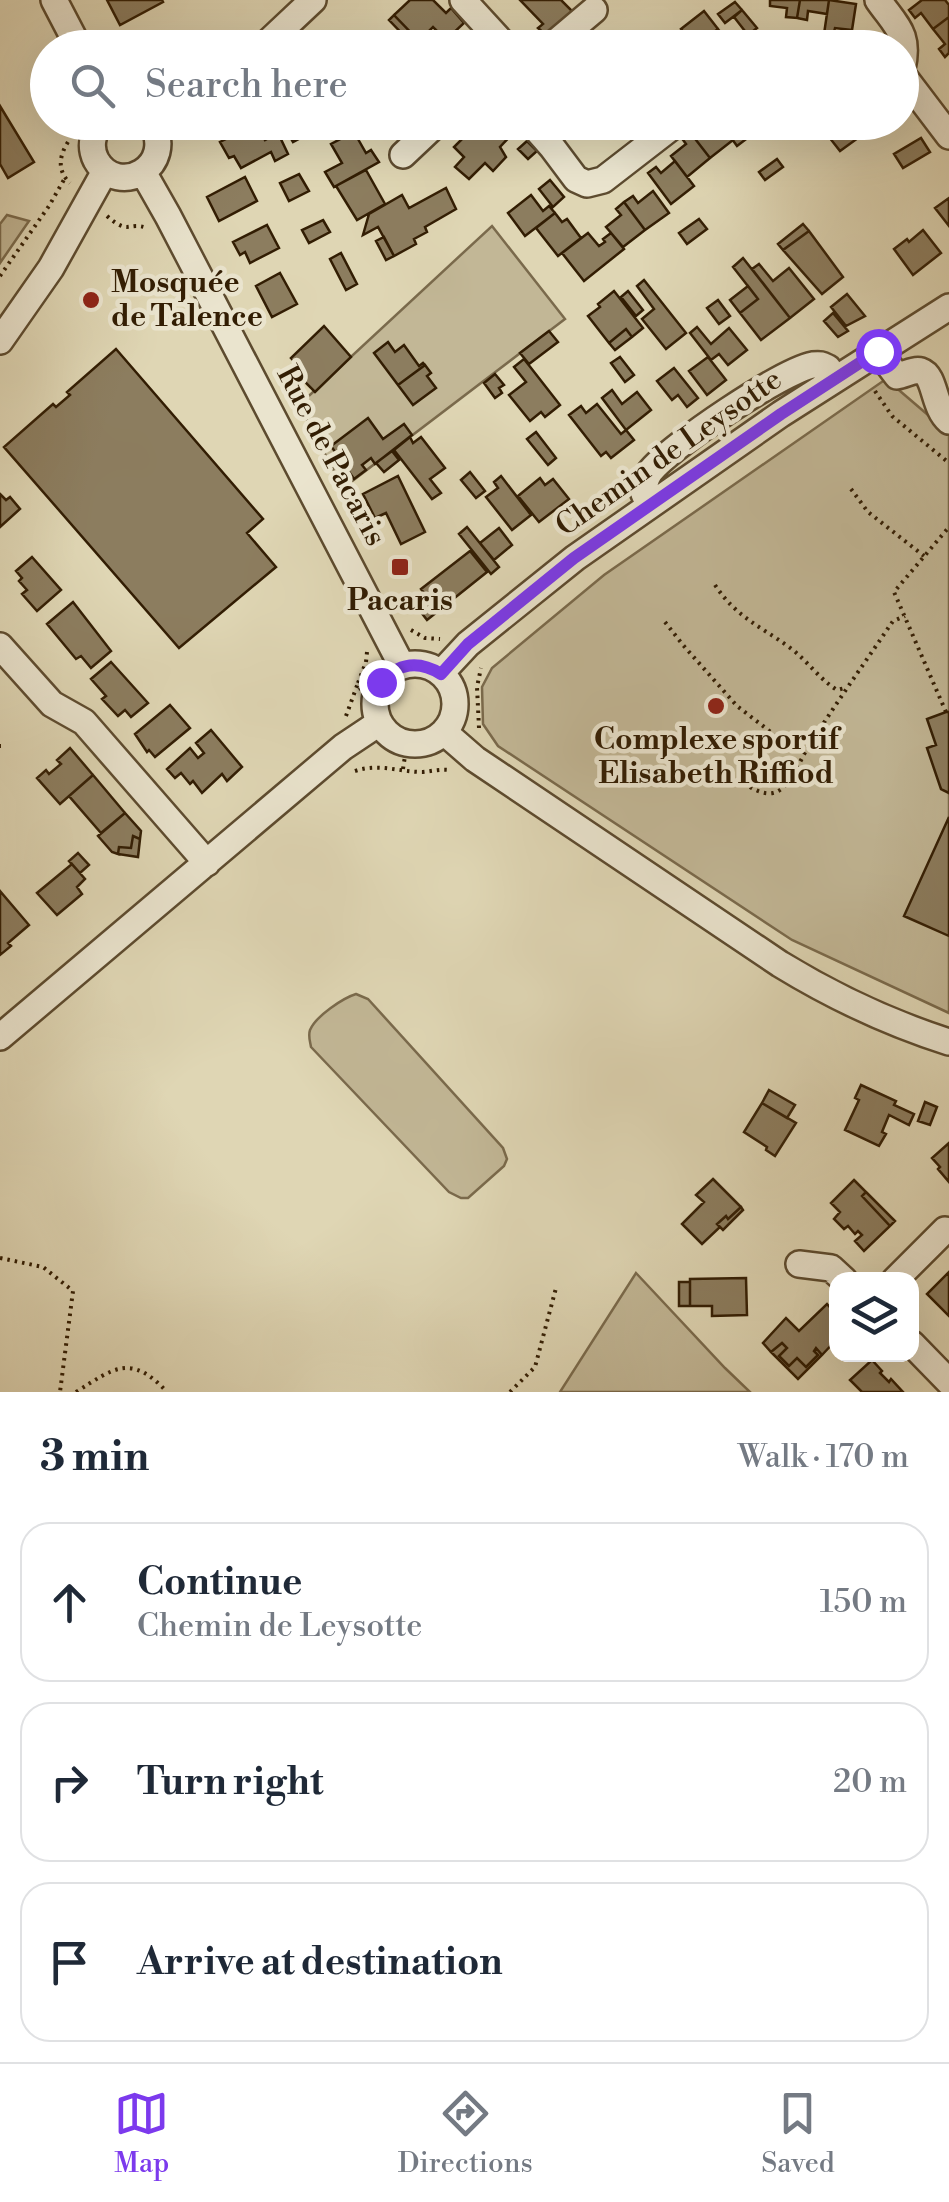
<!DOCTYPE html>
<html lang="en">
<head>
<meta charset="utf-8">
<style>
	body { margin:0; font-family:"Libre Bodoni",serif; background:#f2f2f3; color:#1f2937 }
	.controls { position:absolute; right:30px; bottom:30px; display:grid; overflow:hidden; border-radius:20px; box-shadow:0 10px 40px #0002 }
	.controls button { width:90px; height:90px; display:grid; place-items:center; padding:0; border:0; border-bottom:2px solid #e0e1e3; background:#fff; color:#1f2937; font:50px sans-serif }
	.stop { position:absolute; width:30px; height:30px; margin:-22px; border:8px solid #7c3aed; border-radius:50%; background:#fff }
	.stop.end { background:#7c3aed; border-color:#fff; box-shadow:0 2px 10px #0008 }
	.list { margin:0; padding:0; list-style:none }
	h2 { display:flex; justify-content:space-between; align-items:center; height:130px; margin:0; padding:0 40px; font-size:42px }
	h2 small { font-size:32px; font-weight:400; color:#747a83 }
	.list li { display:grid; grid-template-columns:65px 1fr auto; gap:30px; align-items:center; box-sizing:border-box; height:160px; margin:0 20px 20px; padding:0 20px; border:2px solid #e0e1e3; border-radius:30px }
	.list b { display:block; font-size:38px; white-space:nowrap }
	.list p { margin:0; font-size:32px; white-space:nowrap; color:#747a83 }
	.list em { font-size:32px; font-style:normal; color:#747a83 }
	.icon { flex:none; width:55px; height:55px; fill:none; stroke:currentColor; stroke-width:2; stroke-linecap:round; stroke-linejoin:round }
	.map { position:relative; flex:none; width:949px; height:1392px; overflow:hidden }
	.search { position:absolute; background:#fff; box-shadow:0 10px 40px #0002; left:30px; right:30px; top:30px; height:110px; display:flex; align-items:center; gap:25px; box-sizing:border-box; padding:0 35px; border-radius:55px; color:#747a83; font-size:38px }
	.sheet { height:670px; background:#fff }
	nav { display:flex; justify-content:space-around; align-items:center; box-sizing:border-box; height:140px; border-top:2px solid #e0e1e3; background:#fff; font-size:28px; color:#747a83 }
	nav a { display:grid; justify-items:center; gap:5px }
	nav .on { color:#7c3aed }
	.map>svg:first-child { display:block }
	.green { fill:#c2b796; stroke:#7a6a4c; stroke-width:2.5 }
	.building { fill:#8c7d5f; stroke:#321d03; stroke-width:2.5 }
	.lines { fill:none; stroke-linecap:round; stroke-linejoin:round }
	.minor-casing { stroke:#5d4b2f; stroke-width:30 }
	.path { stroke:#321d03; stroke-width:4; stroke-dasharray:2.5 5; stroke-linecap:butt }
	.minor { stroke:#eae4ce; stroke-width:25 }
	.route { stroke:#7c3aed; stroke-width:12 }
	.poi-dot { fill:#8f2418; stroke:#eae4ce; stroke-width:4 }
	.labels { text-anchor:middle; dominant-baseline:central; stroke-width:9; stroke-linejoin:round; paint-order:stroke }
	.poi-label { font-size:30px; font-weight:bold; fill:#321d03; stroke:#eae4ce }
	.street-label { font-size:30px; fill:#321d03; stroke:#eae4ce }
</style>
</head>
<body>
<div class="map">
<svg width="949" height="1392" viewBox="0 0 949 1392">
	<rect width="100%" height="100%" fill="#dfd6b4"/>
	<filter id="stains"><feTurbulence type="fractalNoise" baseFrequency=".002" numOctaves="4"/><feColorMatrix values="0 0 0 0 .2 0 0 0 0 .09 0 0 0 0 .02 0 0 0 .5 -.17"/></filter>
	<radialGradient id="worn" r=".72"><stop offset=".6" stop-color="#630" stop-opacity="0"/><stop offset="1" stop-color="#630" stop-opacity=".3"/></radialGradient>
	<path class="green" d="M7 215 29 221 0 263V224Z
		M492 226 565 319 343 488 299 405Z
		M886 379 949 433V1013L792 940 498 746 483 724 482 687 492 668 604 575Z
		M356 994 368 999 503 1148 507 1159 504 1166 468 1198H461L449 1192 311 1047C310 1041 308 1036 310 1030 316 1016 343 998 356 994Z
		M636 1273 725 1368 750 1392H560Z"/>
	<path class="building" d="M107 0H162L163 2 120 25Z
		M410 0H433L446 13 451 8 464 23 446 40 433 27 419 41 394 15Z
		M520 0H561L573 12 548 37 538 28 543 24Z
		M770 0H800L797 18 786 17 787 8 770 6Z
		M800 0H829L827 14 808 11 807 20 797 18Z
		M829 0 856 4 852 30 835 28 833 36 824 34Z
		M922 0H945L949 5V17L933 29 921 13 915 18 909 10Z
		M735 2 742 10 725 23 718 14Z
		M742 10 757 28 748 35 734 17Z
		M704 11 718 29 695 46 681 29Z
		M394 15 419 41 414 46 389 20Z
		M949 17V53L945 57 939 49 945 44 933 29Z
		M718 29 731 46 696 48 695 46Z
		M0 106 34 162 8 178 0 164Z
		M282 122H321L323 126 293 142Z
		M479 122H508L516 130 500 147 506 157 493 171 485 163 469 179 455 167 464 157 454 147Z
		M713 122H720L733 140 710 158 689 131 697 124 703 131Z
		M730 122H765L766 124 737 146 724 128Z
		M830 122H847L858 138 840 151 822 128Z
		M847 122H875L876 124 858 138Z
		M256 124 265 140 278 133 288 154 275 161 271 152 241 168 234 156 229 158 220 142Z
		M689 131 710 158 687 177 671 156 686 144 681 137Z
		M354 132 366 153 371 150 379 162 334 187 325 172 342 163 331 144Z
		M921 138 930 152 903 168 894 154Z
		M527 141 537 151 528 159 518 149Z
		M777 159 783 167 765 180 759 172Z
		M675 161 694 186 671 204 648 173 656 167 661 173Z
		M366 170 385 204 357 220 336 186Z
		M299 174 309 191 289 201 280 183Z
		M245 177 257 201 219 221 207 197Z
		M550 180 564 197 553 207 539 189Z
		M446 188 456 209 425 227 427 232 414 239 416 244 394 256 378 227 363 235 369 214 402 195 409 208Z
		M653 191 669 213 645 230 624 202 633 196 638 203Z
		M531 195 543 211 549 206 555 213 525 236 508 213Z
		M949 198V226L935 208Z
		M624 202 645 230 623 247 606 227 621 215 616 209Z
		M555 213 562 222 567 219 581 238 558 256 536 228Z
		M699 219 707 229 687 244 679 233Z
		M323 220 330 232 309 243 302 230Z
		M803 224 809 231 783 250 778 244Z
		M267 225 279 248 250 263 245 252 240 255 233 242Z
		M923 230 941 253 913 275 894 249 907 239 909 242Z
		M809 231 843 277 822 294 783 250Z
		M588 233 599 246 605 242 603 239 611 233 624 249 584 281 562 253Z
		M384 237 394 256 386 260 376 241Z
		M341 253 357 284 346 290 330 259Z
		M743 258 790 318 761 340 740 313 758 299 733 267Z
		M759 264 773 281 789 268 814 299 790 318 752 269Z
		M280 273 297 304 272 317 256 286Z
		M644 280 686 333 666 349 642 319 654 309 637 286Z
		M748 286 758 299 740 313 730 300Z
		M614 291 643 328 632 337 626 329 609 343 588 316 600 307 598 304Z
		M628 291 643 310 636 316 621 297Z
		M847 294 865 316 846 326 831 307Z
		M718 300 730 316 719 324 707 308Z
		M833 313 848 331 838 337 824 321Z
		M324 326 351 357 315 392 300 377 304 372 291 358Z
		M697 327 711 344 729 328 747 350 728 365 719 354 711 360 690 333Z
		M626 329 632 337 615 350 609 343Z
		M549 331 558 342 529 364 520 353Z
		M388 342 395 352 404 345 419 366 423 363 425 365 398 385 374 353Z
		M116 349 263 519 247 533 276 567 179 648 4 447 53 404 56 407 70 395 67 392Z
		M620 357 634 375 625 382 611 363Z
		M708 357 726 380 707 395 689 371Z
		M524 359 560 405 545 417 541 412 530 421 509 395 526 382 514 367Z
		M425 365 431 373 427 376 436 388 413 405 398 385Z
		M674 368 698 398 687 407 678 395 672 400 657 381Z
		M495 374 504 385 499 388 502 393 495 398 484 383Z
		M612 390 622 404 637 392 651 410 626 430 602 398Z
		M597 404 621 434 626 430 634 440 611 458 606 452 601 456 569 415 581 406 586 413Z
		M368 418 383 439 404 424 412 435 375 464 371 458 362 465 366 470 354 479 331 446Z
		M536 432 556 458 548 465 527 439Z
		M410 437 413 443 421 437 445 468 430 479 441 493 432 499 394 450Z
		M392 451 399 460 384 472 376 463Z
		M470 472 485 491 476 498 461 480Z
		M398 476 425 532 401 544 386 513 375 518 363 494Z
		M501 476 531 515 512 530 486 497 498 488 494 482Z
		M540 478 545 485 553 479 569 499 539 522 518 496Z
		M0 494 6 500 10 497 20 509 0 527Z
		M467 527 499 567 491 574 459 534Z
		M499 528 512 545 494 560 480 543Z
		M470 551 487 572 427 620 417 607 428 599 421 589Z
		M32 557 61 590 37 611 22 594 27 590 19 581 22 578 16 571Z
		M73 602 111 651 91 668 81 656 76 659 47 624Z
		M111 662 148 703 131 717 125 710 118 716 102 699 106 696 91 679Z
		M170 705 190 728 155 757 149 750 147 752 135 734Z
		M946 712H949V793L941 789 927 748 936 745 927 719Z
		M211 730 242 767 227 781 222 774 202 793 193 781 190 784 181 773 175 778 167 769 190 748 198 758 204 753 196 743Z
		M70 748 93 775 60 804 37 778 46 770 49 774 61 764 57 760Z
		M93 775 125 813 101 833 69 796Z
		M125 813 141 831 140 839 133 836 131 848 119 847 118 854 112 852 98 836Z
		M949 817V936L904 916Z
		M133 836 140 839 138 857 118 854 119 847 131 848Z
		M78 853 89 865 80 873 69 861Z
		M72 864 85 879 77 887 82 894 57 915 37 893Z
		M0 891 29 925 8 943 11 946 0 955Z
		M861 1085 896 1101 894 1105 914 1114 909 1125 889 1115 882 1132 886 1134 879 1146 845 1130 859 1100 855 1098Z
		M769 1090 795 1105 787 1118 762 1103Z
		M925 1102 937 1107 930 1125 918 1121Z
		M762 1103 796 1123 775 1156 766 1150 767 1147 744 1132Z
		M949 1143V1182L938 1169 940 1167 932 1158Z
		M713 1179 741 1207 728 1219 726 1216 717 1224 720 1227 702 1244 682 1224 704 1202 696 1195Z
		M854 1180 866 1192 862 1196 890 1226 864 1251 855 1241 862 1235 858 1231 855 1234 848 1226 844 1229 834 1219 840 1212 831 1203Z
		M866 1192 895 1221 890 1226 862 1196Z
		M741 1207 743 1210 723 1230 717 1224 726 1216 728 1219Z
		M949 1272V1316L927 1294Z
		M746 1278 747 1315 712 1316V1306H690V1279Z
		M679 1282H690V1306H679Z
		M827 1304 836 1314V1340L822 1355 816 1348 814 1351 818 1355 806 1367 797 1358 789 1366 779 1356 787 1348 782 1343 771 1352 763 1343 786 1318 799 1331Z
		M782 1343 787 1348 779 1356 789 1366 797 1358 806 1367 818 1355 814 1351 816 1348 822 1355 798 1379 771 1352Z
		M872 1360 882 1371 880 1373 889 1382 891 1379 903 1392H862L850 1380Z"/>
	<g class="lines">
		<defs>
			<path id="minor" d="M54 0 79 48
				M463 0 507 48
				M878 0C897 27 910 34 902 69
				M262 48 313 0
				M549 48 594 10
				M902 74 949 136
				M100 122C93 134 89 146 96 160 118 199 178 166 151 122
				M530 122 552 147 576 179 587 184 603 180 678 122
				M403 155 438 122
				M143 172 168 216 402 666
				M0 341 51 268 105 171
				M878 351 897 376C904 375 914 369 921 371 936 376 933 408 949 421
				M650 504 644 494C644 486 645 479 650 472 670 446 782 371 813 365 821 364 822 365 828 368L835 379
				M0 646 52 704 84 722 207 863
				M375 704a40 40 0 1 1 80 0a40 40 0 1 1-80 0Z
				M441 673 468 644 575 558 781 414 949 307
				M444 732 475 759 780 964C834 997 889 1023 949 1042
				M0 1037 343 747 379 723
				M799 1264 831 1268 844 1280
				M895 1280 945 1230
				M912 1344 949 1382"/>
		</defs>
		<use href="#minor" class="minor-casing"/>
		<path class="path" d="M68 142C59 156 57 171 70 183
			M107 216C130 236 127 221 147 228
			M0 276 49 206 65 178
			M875 391 892 416 949 463
			M851 489 868 512 924 556
			M715 585C736 617 760 626 789 647 807 660 818 678 837 690L845 688
			M665 622 683 645 737 706 785 743 793 748 808 747
			M411 630 425 638 440 639
			M367 652 366 662 358 683 361 690 375 694
			M946 712 894 592 949 527
			M346 716 358 683
			M479 728 477 687 481 668
			M0 746H1
			M403 769 407 743
			M726 769C738 778 756 796 773 793 789 790 798 764 806 751 833 707 864 664 893 621L905 616
			M355 771C379 763 399 772 423 772 433 771 440 769 449 770
			M0 1258 43 1267 73 1291 60 1392
			M76 1392C114 1368 131 1353 167 1392
			M510 1392 535 1367 556 1288"/>
		<use href="#minor" class="minor"/>
	</g>
	<g class="lines">
		<path class="route" d="M381 682C399 663 418 660 441 674L468 644 574 558 781 414 878 351"/>
	</g>
	<g class="poi-dot">
		<circle cx="91" cy="300" r="10"/>
		<rect x="390" y="557" width="20" height="20" rx="5"/>
		<circle cx="716" cy="706" r="10"/>
	</g>
	<g class="labels">
		<g class="poi-label">
			<text x="111" y="283" text-anchor="start">Mosquée<tspan x="111" dy="34">de Talence</tspan></text>
			<text x="400" y="601">Pacaris</text>
			<text x="716" y="740">Complexe sportif<tspan x="716" dy="34">Elisabeth Riffiod</tspan></text>
		</g>
		<g class="street-label">
			<text transform="translate(669 453) rotate(-35)">Chemin de Leysotte</text>
			<text transform="translate(331 456) rotate(62)">Rue de Pacaris</text>
		</g>
	</g>
	<rect width="100%" height="100%" filter="url(#stains)"/>
	<rect width="100%" height="100%" fill="url(#worn)"/>
</svg>
<div class="controls">
<button><svg class="icon" aria-label="layers" viewBox="0 0 24 24"><path d="M12 4l9 5-9 5-9-5zM3 14l9 5 9-5"/></svg></button>
</div>
<div class="stop" style="left:878px;top:351px"></div>
<div class="stop end" style="left:381px;top:682px"></div>
<div class="search"><svg class="icon" aria-label="search" viewBox="0 0 24 24"><circle cx="10" cy="10" r="6"/><path d="M15 15l6 6"/></svg>Search here</div>
</div>
<section class="sheet">
<h2>3 min<small>Walk · 170 m</small></h2>
<ul class="list">
<li><svg class="icon" aria-label="ahead" viewBox="0 0 24 24"><path d="M12 20V5M6 11l6-6 6 6"/></svg><div><b>Continue</b><p>Chemin de Leysotte</p></div><em>150 m</em></li>
<li><svg class="icon" aria-label="right" viewBox="0 0 24 24"><path d="M7 20v-9h11M14 6l5 5-5 5"/></svg><div><b>Turn right</b></div><em>20 m</em></li>
<li><svg class="icon" aria-label="arrive" viewBox="0 0 24 24"><path d="M6 21V4h12l-3 4 3 4H6"/></svg><div><b>Arrive at destination</b></div></li>
</ul>
</section>
<nav>
<a class="on"><svg class="icon" aria-label="map" viewBox="0 0 24 24"><path d="M3 6l6-2 6 2 6-2v14l-6 2-6-2-6 2zM9 4v14M15 6v14"/></svg>Map</a>
<a><svg class="icon" aria-label="directions" viewBox="0 0 24 24"><path d="M12 3l9 9-9 9-9-9zM9 14v-3h6M13 9l2 2-2 2"/></svg>Directions</a>
<a><svg class="icon" aria-label="saved" viewBox="0 0 24 24"><path d="M7 4h10v16l-5-4-5 4z"/></svg>Saved</a>
</nav>
</body>
</html>
